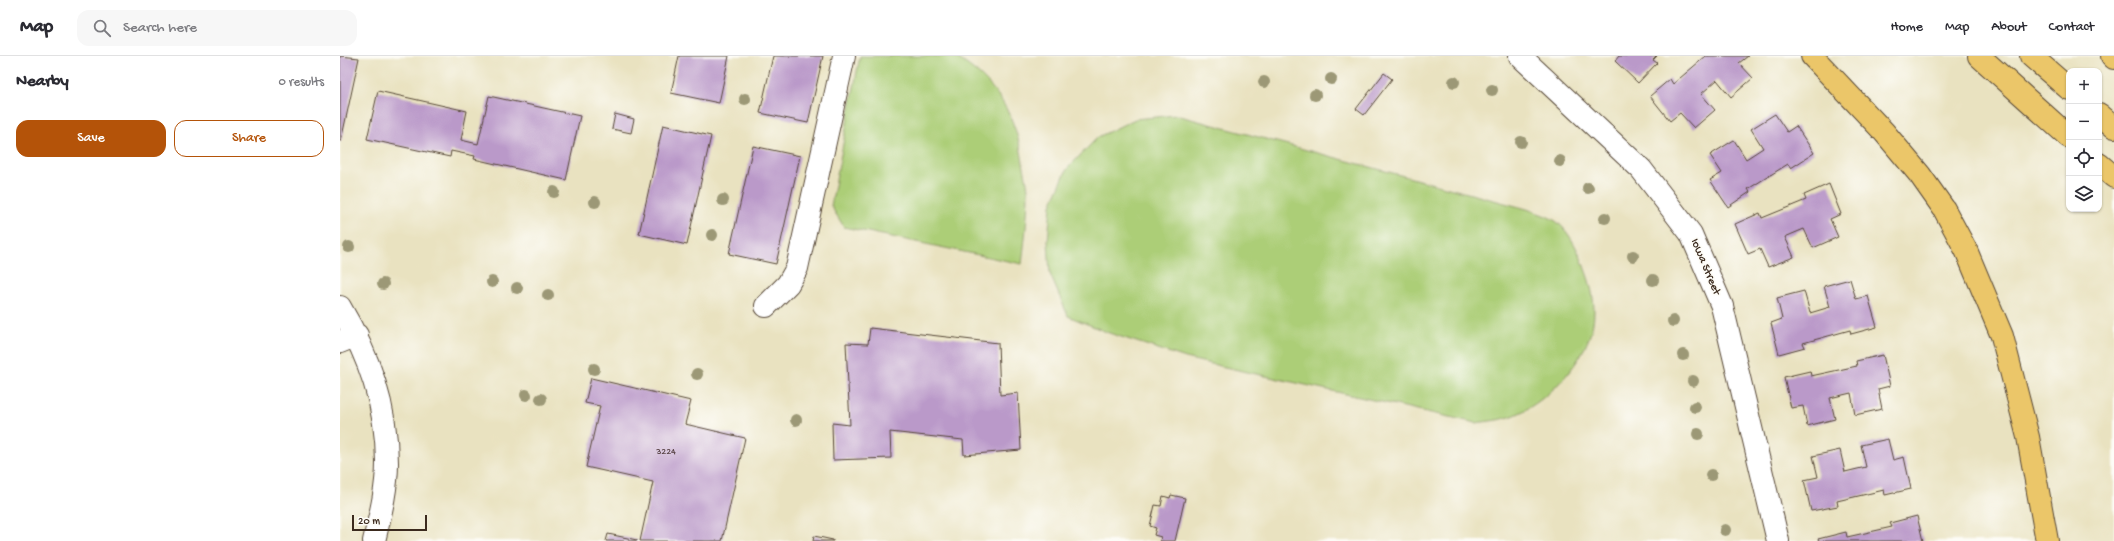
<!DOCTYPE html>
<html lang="en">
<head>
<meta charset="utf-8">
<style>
	body { margin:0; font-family:"Gochi Hand",sans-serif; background:#f7f7f7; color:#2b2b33 }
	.controls { position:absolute; right:12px; top:12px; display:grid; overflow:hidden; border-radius:8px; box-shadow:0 1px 3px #0004 }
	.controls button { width:36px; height:36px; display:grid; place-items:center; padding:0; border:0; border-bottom:1px solid #e1e1e2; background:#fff; color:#2b2b33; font:20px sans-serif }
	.scale { position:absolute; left:12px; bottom:10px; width:75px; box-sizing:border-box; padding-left:4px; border:2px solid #3b2a1e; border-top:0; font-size:11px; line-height:14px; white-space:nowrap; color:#3b2a1e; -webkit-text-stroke:3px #fdfcf7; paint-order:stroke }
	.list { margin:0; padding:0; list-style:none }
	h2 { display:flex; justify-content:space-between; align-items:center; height:52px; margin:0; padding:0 16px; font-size:17px }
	h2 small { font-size:13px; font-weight:400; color:#7c7c81 }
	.actions { display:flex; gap:8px; padding:12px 16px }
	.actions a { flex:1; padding:9px 0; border:1px solid #b45309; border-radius:12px; text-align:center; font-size:14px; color:#b45309 }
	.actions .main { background:#b45309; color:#fff }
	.icon { flex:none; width:22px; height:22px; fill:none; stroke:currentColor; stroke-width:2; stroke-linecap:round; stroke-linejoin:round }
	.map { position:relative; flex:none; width:1774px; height:485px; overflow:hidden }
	header { display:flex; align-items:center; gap:24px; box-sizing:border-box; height:56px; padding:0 20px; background:#fff; border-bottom:1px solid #e1e1e2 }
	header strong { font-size:19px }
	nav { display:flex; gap:22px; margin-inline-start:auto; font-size:14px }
	.search { width:280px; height:36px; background:#f7f7f7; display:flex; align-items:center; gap:10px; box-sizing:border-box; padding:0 14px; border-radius:12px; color:#7c7c81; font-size:15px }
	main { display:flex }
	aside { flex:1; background:#fff }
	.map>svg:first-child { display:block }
	.green { fill:#acce77; stroke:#747c4a }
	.building { fill:#ba99c9 }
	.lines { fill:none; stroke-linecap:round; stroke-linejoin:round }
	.minor-casing { stroke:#554636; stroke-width:24 }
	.highway-casing { stroke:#554636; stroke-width:24 }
	.minor { stroke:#fff; stroke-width:22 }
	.highway { stroke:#ebc669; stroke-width:22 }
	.tree { fill:#9c9876 }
	.labels { text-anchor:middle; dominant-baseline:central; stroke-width:3.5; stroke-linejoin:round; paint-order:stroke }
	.number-label { font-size:10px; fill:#5b4649 }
	.street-label { font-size:12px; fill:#3b2a1e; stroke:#fdfcf7 }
</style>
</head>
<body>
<header>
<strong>Map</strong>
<div class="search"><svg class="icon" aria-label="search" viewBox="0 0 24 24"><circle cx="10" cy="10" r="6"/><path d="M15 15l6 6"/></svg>Search here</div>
<nav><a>Home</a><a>Map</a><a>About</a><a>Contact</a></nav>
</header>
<main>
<aside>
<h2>Nearby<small>0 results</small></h2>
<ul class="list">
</ul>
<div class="actions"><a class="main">Save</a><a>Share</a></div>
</aside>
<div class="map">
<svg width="1774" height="485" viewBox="0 0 1774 485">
	<rect width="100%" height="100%" fill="#fdfcf7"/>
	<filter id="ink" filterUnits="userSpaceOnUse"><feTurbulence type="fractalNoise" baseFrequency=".025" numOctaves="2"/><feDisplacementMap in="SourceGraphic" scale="8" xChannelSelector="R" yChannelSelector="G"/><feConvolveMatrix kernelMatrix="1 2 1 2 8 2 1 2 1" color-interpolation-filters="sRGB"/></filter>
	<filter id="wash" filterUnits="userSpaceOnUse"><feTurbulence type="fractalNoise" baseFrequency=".012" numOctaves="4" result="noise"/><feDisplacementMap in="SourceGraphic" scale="16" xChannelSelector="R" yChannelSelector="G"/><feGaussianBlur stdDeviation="0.9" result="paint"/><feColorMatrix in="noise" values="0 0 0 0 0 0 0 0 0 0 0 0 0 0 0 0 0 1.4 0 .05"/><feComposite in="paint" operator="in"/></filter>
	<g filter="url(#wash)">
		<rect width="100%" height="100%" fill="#e9e2c0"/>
		<path class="green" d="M520 0H614C657 26 676 59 683 107 685 116 687 125 688 134 688 158 685 183 682 208L504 171 491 150Z
			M836 59 1187 153C1197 157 1209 160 1217 166 1230 176 1240 198 1245 213 1250 226 1254 241 1254 255 1255 296 1211 344 1175 359 1164 364 1148 365 1136 367L849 303 769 277 728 260 710 218 708 185 711 149 727 113 758 81 795 63Z"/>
		<g id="blocks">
			<path class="building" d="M0 0 19 2 1 85H0Z
				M339 0H389L379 47 331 37Z
				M433 0H483L468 67 420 57Z
				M1279 0H1317L1313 4 1317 7 1298 27 1275 5Z
				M1366 0H1408L1399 7 1413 22 1391 41 1377 24 1361 38 1375 54 1354 72 1340 57 1330 65 1310 40 1330 23 1333 28Z
				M1044 17 1052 23 1024 59 1016 53Z
				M38 35 127 55 121 84 138 88 149 40 240 60 226 124 134 103 135 100 111 95 110 101 27 83Z
				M275 58 294 63 291 77 272 73Z
				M1435 58 1447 76 1456 70 1474 97 1451 112 1448 108 1408 133 1410 136 1388 151 1370 124 1382 117 1370 99 1394 84 1406 103 1423 92 1411 73Z
				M323 69 371 80 347 189 299 178Z
				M413 90 460 100 436 208 389 198Z
				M1489 128 1501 158 1490 163 1498 181 1473 192 1464 173 1445 181 1454 201 1428 211 1420 193 1408 198 1395 168 1420 157 1422 162 1466 144 1464 139Z
				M1510 223 1516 243 1528 240 1537 271 1511 278 1510 274 1463 287 1465 291 1439 298 1431 267 1442 263 1437 242 1464 235 1470 257 1490 251 1484 230Z
				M530 272 658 287 660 339 678 337 681 394 624 399 623 384 550 376 551 402 493 404 492 367 510 369 506 287 528 288Z
				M1543 299 1550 330 1538 333 1542 353 1515 359 1511 337 1490 342 1495 363 1467 370 1463 350 1451 352 1444 321 1470 315 1471 320 1517 310 1516 305Z
				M251 322 351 345 345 368 405 382 382 485H300L313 426 246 411 260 350 245 347Z
				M1548 383 1553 404 1564 401 1571 433 1545 439 1544 434 1497 445 1498 450 1471 455 1464 424 1478 421 1473 400 1500 394 1505 416 1526 411 1521 389Z
				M831 439 845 442 835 485H820L821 481 814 479 816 472 810 470 815 449 821 450 823 440 830 442Z
				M1577 460 1583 485H1479L1478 483 1506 476 1507 481 1552 471 1550 467Z
				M268 478 297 484V485H266Z
				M474 480 493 484V485H473Z"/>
		</g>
	</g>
	<g filter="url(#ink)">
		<use href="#blocks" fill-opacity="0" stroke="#554636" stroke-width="1"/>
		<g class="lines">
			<defs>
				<path id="minor" d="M1180 0 1301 113 1351 178 1382 250 1438 485
					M426 250 448 228 457 212 504 0
					M0 251C29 300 47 350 47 407 47 433 40 460 34 485
					M0 286 17 279"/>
				<path id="highway" d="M1472 0 1544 76 1580 119 1604 153 1626 194 1662 280 1688 381 1707 485
					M1639 0 1729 81
					M1691 0 1729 33
					M1772 0 1774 2
					M1759 58 1774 71
					M1759 108 1774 121"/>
			</defs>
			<use href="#minor" class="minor-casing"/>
			<use href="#highway" class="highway-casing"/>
			<use href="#minor" class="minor"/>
			<use href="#highway" class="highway"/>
		</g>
		<g class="tree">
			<circle cx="991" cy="23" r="6"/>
			<circle cx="924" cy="26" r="6"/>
			<circle cx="1114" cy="26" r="6"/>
			<circle cx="1152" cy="34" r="6"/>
			<circle cx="975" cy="39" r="6"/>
			<circle cx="405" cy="43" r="6"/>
			<circle cx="1181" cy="86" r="6"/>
			<circle cx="1220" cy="105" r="6"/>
			<circle cx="1248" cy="132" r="6"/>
			<circle cx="214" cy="136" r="6"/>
			<circle cx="383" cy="144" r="6"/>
			<circle cx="255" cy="146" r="6"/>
			<circle cx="1265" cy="162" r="6"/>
			<circle cx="372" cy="179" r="6"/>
			<circle cx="9" cy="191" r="6"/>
			<circle cx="1293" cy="200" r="6"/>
			<circle cx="1313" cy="224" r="6"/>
			<circle cx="152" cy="226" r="6"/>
			<circle cx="43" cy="228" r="6"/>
			<circle cx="177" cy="232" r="6"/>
			<circle cx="208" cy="239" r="6"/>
			<circle cx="1333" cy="265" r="6"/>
			<circle cx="1343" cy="299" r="6"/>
			<circle cx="254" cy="313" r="6"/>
			<circle cx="357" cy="318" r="6"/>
			<circle cx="1353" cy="325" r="6"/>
			<circle cx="186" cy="339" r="6"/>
			<circle cx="201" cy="343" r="6"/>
			<circle cx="1355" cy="351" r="6"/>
			<circle cx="456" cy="364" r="6"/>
			<circle cx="1358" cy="378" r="6"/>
			<circle cx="1371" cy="419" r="6"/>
			<circle cx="1385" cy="474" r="6"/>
		</g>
	</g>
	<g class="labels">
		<g class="number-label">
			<text x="326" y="396">3224</text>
		</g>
		<g class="street-label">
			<text transform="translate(1365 211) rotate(67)">Iowa Street</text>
		</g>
	</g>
</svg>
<div class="controls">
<button>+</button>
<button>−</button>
<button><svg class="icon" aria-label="locate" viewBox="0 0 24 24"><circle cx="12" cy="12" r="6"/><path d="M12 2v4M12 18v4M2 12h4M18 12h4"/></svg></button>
<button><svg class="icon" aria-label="layers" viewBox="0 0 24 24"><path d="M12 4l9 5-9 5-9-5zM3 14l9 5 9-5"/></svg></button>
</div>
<div class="scale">20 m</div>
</div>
</main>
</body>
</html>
